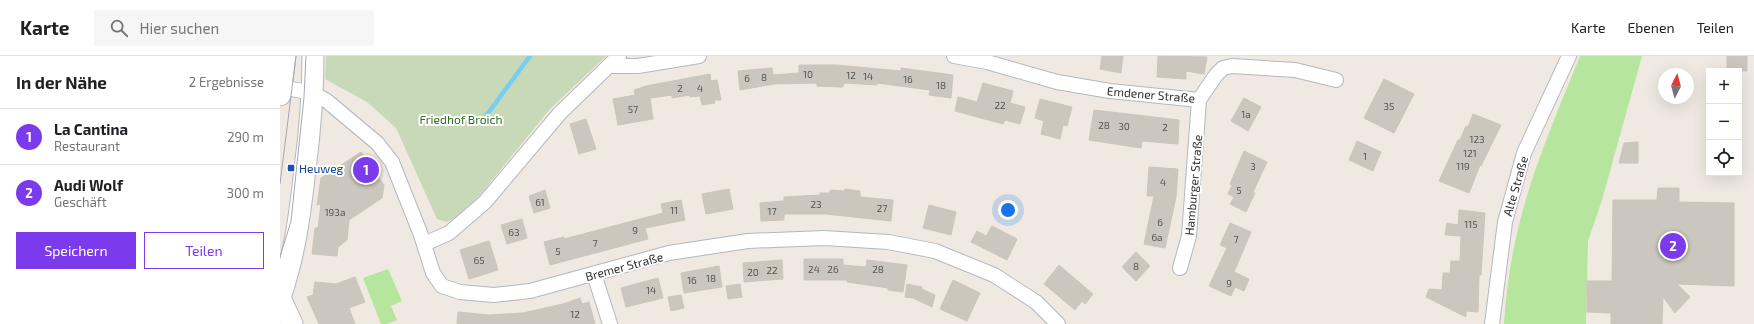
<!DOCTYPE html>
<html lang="de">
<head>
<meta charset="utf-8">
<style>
	body { margin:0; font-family:"Exo 2",sans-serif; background:#f6f6f6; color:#202124 }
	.controls { position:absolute; right:12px; top:12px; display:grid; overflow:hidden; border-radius:0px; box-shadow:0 4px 16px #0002 }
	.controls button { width:36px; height:36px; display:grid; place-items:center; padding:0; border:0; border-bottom:1px solid #e0e0e0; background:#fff; color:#202124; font:20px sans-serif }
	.compass { position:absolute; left:1378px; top:12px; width:36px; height:36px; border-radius:50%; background:#fff; box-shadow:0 4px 16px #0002; rotate:6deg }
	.you { position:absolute; left:728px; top:154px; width:14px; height:14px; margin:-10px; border:3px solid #fff; border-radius:50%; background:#1a73e8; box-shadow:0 0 0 6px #1a73e833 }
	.badge { display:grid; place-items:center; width:26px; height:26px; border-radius:50%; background:#7c3aed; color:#fff; font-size:13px; font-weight:700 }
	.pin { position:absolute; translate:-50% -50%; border:2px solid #fff; box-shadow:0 1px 4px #0006 }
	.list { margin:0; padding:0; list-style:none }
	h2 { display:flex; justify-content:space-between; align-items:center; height:52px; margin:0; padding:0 16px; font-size:17px }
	h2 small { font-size:13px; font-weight:400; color:#757577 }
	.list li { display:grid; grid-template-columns:26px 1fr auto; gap:12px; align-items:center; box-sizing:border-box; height:56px; padding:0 16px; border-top:1px solid #e0e0e0 }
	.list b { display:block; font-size:15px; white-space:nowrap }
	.list p { margin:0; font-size:13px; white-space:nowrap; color:#757577 }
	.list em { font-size:13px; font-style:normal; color:#757577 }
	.actions { display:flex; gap:8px; padding:12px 16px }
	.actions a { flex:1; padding:9px 0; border:1px solid #7c3aed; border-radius:0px; text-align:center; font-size:14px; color:#7c3aed }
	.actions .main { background:#7c3aed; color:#fff }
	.icon { flex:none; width:22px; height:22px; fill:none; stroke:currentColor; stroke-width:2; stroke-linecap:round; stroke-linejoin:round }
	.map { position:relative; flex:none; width:1474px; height:268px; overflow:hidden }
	header { display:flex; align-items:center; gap:24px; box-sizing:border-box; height:56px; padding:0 20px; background:#fff; border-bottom:1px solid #e0e0e0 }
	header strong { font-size:19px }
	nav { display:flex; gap:22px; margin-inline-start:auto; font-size:14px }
	.search { width:280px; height:36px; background:#f6f6f6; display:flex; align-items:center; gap:10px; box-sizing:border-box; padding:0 14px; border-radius:0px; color:#757577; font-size:15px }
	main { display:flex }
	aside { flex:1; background:#fff }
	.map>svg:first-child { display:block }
	.green { fill:#b6e59e }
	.cemetery { fill:#c8d9b8 }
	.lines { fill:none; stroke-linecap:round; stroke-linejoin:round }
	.stream { stroke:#75cff0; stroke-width:4.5 }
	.building { fill:#cbc7bf; stroke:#cbc5ba }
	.minor-casing { stroke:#b4b7c1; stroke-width:16 }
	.secondary-casing { stroke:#b4b7c1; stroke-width:23 }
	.minor { stroke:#fff; stroke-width:14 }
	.secondary { stroke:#fff; stroke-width:21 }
	.tram { stroke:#a3a6b8; stroke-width:1 }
	.transit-dot { fill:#1a4fb4; stroke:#fff; stroke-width:1.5 }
	.labels { text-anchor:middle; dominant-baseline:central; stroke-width:4; stroke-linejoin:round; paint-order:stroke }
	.number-label { font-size:10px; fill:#555452 }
	.street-label { font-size:12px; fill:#2e2e2e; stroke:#fff }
	.park-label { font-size:12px; fill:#2c6e1b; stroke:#fff }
	.transit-label { font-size:12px; fill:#164399; stroke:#fff; text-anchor:start }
</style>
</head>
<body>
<header>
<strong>Karte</strong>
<div class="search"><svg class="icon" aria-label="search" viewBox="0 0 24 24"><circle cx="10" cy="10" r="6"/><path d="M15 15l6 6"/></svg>Hier suchen</div>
<nav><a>Karte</a><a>Ebenen</a><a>Teilen</a></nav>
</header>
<main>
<aside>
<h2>In der Nähe<small>2 Ergebnisse</small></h2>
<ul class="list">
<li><span class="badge">1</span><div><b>La Cantina</b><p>Restaurant</p></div><em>290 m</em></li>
<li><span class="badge">2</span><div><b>Audi Wolf</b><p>Geschäft</p></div><em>300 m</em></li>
</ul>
<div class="actions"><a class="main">Speichern</a><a>Teilen</a></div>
</aside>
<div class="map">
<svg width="1474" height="268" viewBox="0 0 1474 268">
	<rect width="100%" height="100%" fill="#efe9e1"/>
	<path class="green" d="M1300 0H1362L1322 144 1308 185 1306 268H1224C1226 235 1231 201 1239 169 1253 111 1278 55 1300 0Z
		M108 213 122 245 111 250 117 264 107 268H101L83 222Z"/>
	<path class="cemetery" d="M46 0H326L270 53 186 156 167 166 157 163 116 72 87 46 45 23Z"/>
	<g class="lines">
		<path class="stream" d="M206 60 250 0"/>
	</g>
	<path class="building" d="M822 0H843L841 17 820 13Z
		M878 0 927 1 924 18 906 15V23L877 21Z
		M1447 0H1467V15H1447Z
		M519 9H556L621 15V12L673 19 671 42 649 39 650 34 597 27V29L564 27 563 31 537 30V27L494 28 460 34 458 15 492 12 493 19 519 17Z
		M430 18 431 25 437 24 441 44H434L435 47 422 49 420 40 410 41V39L392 42V39L370 42 373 63 338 69 333 43 355 39 354 34 366 30Z
		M1104 23 1134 38 1114 77 1084 62Z
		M703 27 733 35 730 47 745 51 740 68 725 64 723 68 675 55 678 41 697 46Z
		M964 42 981 51 968 75 951 65Z
		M760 43 792 51 787 70 783 69 780 83 761 78 764 65 755 62Z
		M814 54 899 64 898 88 862 85 861 92 809 84Z
		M1193 58 1221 69 1201 110 1200 109 1189 137 1159 125 1178 84H1180L1186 70 1188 71Z
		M306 63 316 93 299 98 290 68Z
		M1077 85 1101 96 1093 115 1069 104Z
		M1358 86V107H1339L1344 87Z
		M964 95 987 106 973 136 975 137 966 156 950 148 954 141 948 138 952 129 950 128Z
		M81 96 104 129 102 142 69 164 67 184 58 191 57 200 32 198 35 172H38L41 148 37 149 41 122Z
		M869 111 898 113 896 141 885 192 864 188 874 140H867Z
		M1378 132H1399V146L1454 147V230L1397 228 1410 241 1395 257 1383 241 1382 268H1331V257L1307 256V225H1332L1333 144H1377Z
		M449 133 453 153 426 158 422 138Z
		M565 133 580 135V141L613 144 611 165 546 158H504V164L481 165 480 147 504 145V141L540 139V137H550V134L565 135Z
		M265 134 270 152 254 157 249 140Z
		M401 144 405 164 365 172 368 183 270 209 264 186 284 181V183L383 157 381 148Z
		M649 149 676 156 671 179 643 172Z
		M1179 154 1205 157 1201 219H1199L1198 256 1186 255V261L1146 241 1149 233 1162 234 1163 217H1170L1171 205H1180L1181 180 1165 179 1167 167 1178 169Z
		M242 163 247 182 227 188 221 169Z
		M950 167 971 176 954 216 969 223 964 235 955 231 951 240 929 230 947 192 940 189Z
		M712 170 737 183 727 204 691 186 697 175 706 180Z
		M209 185 218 214 189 223 180 194Z
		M856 196 870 210 856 225 842 211Z
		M524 203H563V209L586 211 587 204 627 209 623 236 608 234V232L567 226V224H524Z
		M502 204 503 223 464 226 463 207Z
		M779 209 813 238 805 248 802 245 795 254 764 228Z
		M439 210 442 231 404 237 401 217Z
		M75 221 85 246 69 252 75 268H39L27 241 33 239 35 226 56 228Z
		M378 222 383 242 346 251 341 232Z
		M673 224 700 237 687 265 660 253Z
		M460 228 462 241 448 243 446 230Z
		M627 228 642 231V233L655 239 652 251 633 242 625 241Z
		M401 239 404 252 391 255 388 241Z
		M300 242 302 248 309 246 315 268H177L178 256 209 259 243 257 283 248Z"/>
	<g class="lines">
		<defs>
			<path id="minor" d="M674 0 707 6 777 26 830 35 919 44
				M330 10H358L419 0
				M1 31 33 37 47 45 97 87 112 106 141 179 153 217 162 230 180 236 214 239 250 235 389 197 468 185 544 182 608 186 655 195 714 219 756 246 778 268
				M144 188 169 177 205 146 280 57 339 0
				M900 212 909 180 919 44 936 19 943 12 952 10 1015 14 1056 24
				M314 218 330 268
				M1212 268 1225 166 1244 97 1289 0"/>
			<path id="secondary" d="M0 39 5 0
				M0 241C15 198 20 158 25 113 30 75 33 38 33 0
				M0 242 12 268"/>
		</defs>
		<use href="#minor" class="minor-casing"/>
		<use href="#secondary" class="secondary-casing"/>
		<use href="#minor" class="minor"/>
		<use href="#secondary" class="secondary"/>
		<path class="tram" d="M0 128 16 0
			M0 201 11 165 24 41 26 0"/>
	</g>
	<rect class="transit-dot" x="7" y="108" width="8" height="8" rx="2"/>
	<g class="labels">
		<g class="number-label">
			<text x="528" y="18">10</text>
			<text x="571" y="19">12</text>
			<text x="588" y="20">14</text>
			<text x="484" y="21">8</text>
			<text x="467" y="22">6</text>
			<text x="628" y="23">16</text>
			<text x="661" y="29">18</text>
			<text x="400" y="32">2</text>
			<text x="420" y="32">4</text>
			<text x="720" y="49">22</text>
			<text x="1109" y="50">35</text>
			<text x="353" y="53">57</text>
			<text x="966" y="58">1a</text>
			<text x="824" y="69">28</text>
			<text x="844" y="70">30</text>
			<text x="885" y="71">2</text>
			<text x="1197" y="83">123</text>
			<text x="1190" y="97">121</text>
			<text x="1085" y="100">1</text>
			<text x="973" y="110">3</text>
			<text x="1183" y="110">119</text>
			<text x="883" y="126">4</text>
			<text x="959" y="134">5</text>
			<text x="260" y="146">61</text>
			<text x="536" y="148">23</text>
			<text x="602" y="152">27</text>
			<text x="394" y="154">11</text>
			<text x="492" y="155">17</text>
			<text x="55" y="156">193a</text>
			<text x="880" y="166">6</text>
			<text x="1191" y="168">115</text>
			<text x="355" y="174">9</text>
			<text x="234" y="176">63</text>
			<text x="877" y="181">6a</text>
			<text x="956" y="183">7</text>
			<text x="315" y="187">7</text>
			<text x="278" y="195">5</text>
			<text x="199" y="204">65</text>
			<text x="856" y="210">8</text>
			<text x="534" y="213">24</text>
			<text x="553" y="213">26</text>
			<text x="598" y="213">28</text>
			<text x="492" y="214">22</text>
			<text x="473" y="216">20</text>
			<text x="431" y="222">18</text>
			<text x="412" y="224">16</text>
			<text x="949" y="227">9</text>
			<text x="371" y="234">14</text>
			<text x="295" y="258">12</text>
		</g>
		<g class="street-label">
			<text transform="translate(871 38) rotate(5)">Emdener Straße</text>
			<text transform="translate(913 129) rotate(-85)">Hamburger Straße</text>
			<text transform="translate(1235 130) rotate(-74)">Alte Straße</text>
			<text transform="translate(344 210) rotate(-15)">Bremer Straße</text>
		</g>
		<g class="park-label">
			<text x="181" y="63">Friedhof Broich</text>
		</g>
		<g class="transit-label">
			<text x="19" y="112">Heuweg</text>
		</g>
	</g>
</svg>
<div class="controls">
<button>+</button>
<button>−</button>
<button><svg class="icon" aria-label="locate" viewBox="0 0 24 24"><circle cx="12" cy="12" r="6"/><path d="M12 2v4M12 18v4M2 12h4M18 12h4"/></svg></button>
</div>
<svg class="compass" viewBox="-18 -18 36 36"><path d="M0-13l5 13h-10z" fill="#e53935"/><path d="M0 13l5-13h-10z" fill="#757577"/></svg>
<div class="you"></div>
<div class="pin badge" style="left:86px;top:114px">1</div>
<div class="pin badge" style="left:1393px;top:190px">2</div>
</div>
</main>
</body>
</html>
